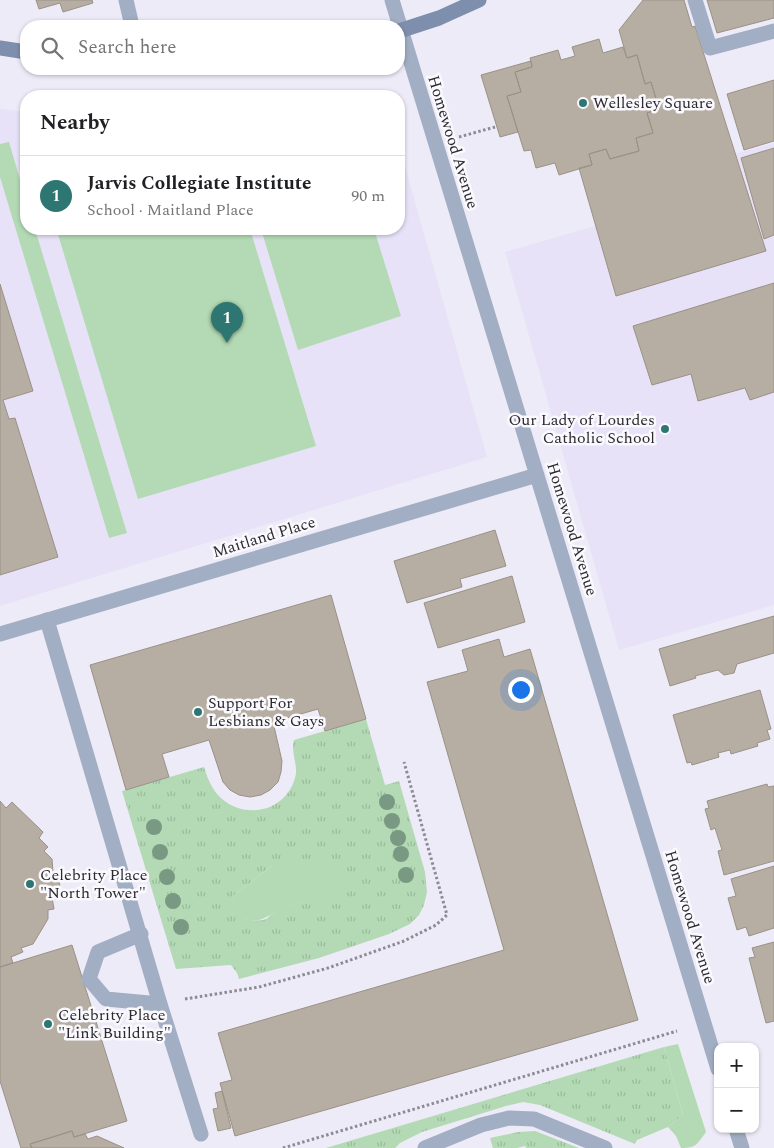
<!DOCTYPE html>
<html lang="en">
<head>
<meta charset="utf-8">
<style>
	body { margin:0; font-family:Spectral,serif; background:#f6f6f6; color:#202124 }
	.controls { position:absolute; right:15px; bottom:15px; display:grid; overflow:hidden; border-radius:10px; box-shadow:0 1px 4px #0004 }
	.controls button { width:45px; height:45px; display:grid; place-items:center; padding:0; border:0; border-bottom:1px solid #e0e0e0; background:#fff; color:#202124; font:25px sans-serif }
	.you { position:absolute; left:520px; top:689px; width:18px; height:18px; margin:-12px; border:4px solid #fff; border-radius:50%; background:#1a73e8; box-shadow:0 0 0 8px #1a73e833 }
	.badge { display:grid; place-items:center; width:32px; height:32px; border-radius:50%; background:#2e7672; color:#fff; font-size:16px; font-weight:700 }
	.pin { position:absolute; translate:-50% -41px; filter:drop-shadow(0 1px 2px #0008) }
	.pin::after { content:''; position:absolute; top:26px; width:18px; height:15px; background:inherit; clip-path:polygon(0 0,100% 0,50% 100%) }
	.list { margin:0; padding:0; list-style:none }
	h2 { display:flex; justify-content:space-between; align-items:center; height:65px; margin:0; padding:0 20px; font-size:21px }
	h2 small { font-size:16px; font-weight:400; color:#757577 }
	.list li { display:grid; grid-template-columns:32px 1fr auto; gap:15px; align-items:center; box-sizing:border-box; height:80px; padding:0 20px; border-top:1px solid #e0e0e0 }
	.list b { display:block; font-size:19px; white-space:nowrap }
	.list p { margin:0; font-size:16px; white-space:nowrap; color:#757577 }
	.list em { font-size:16px; font-style:normal; color:#757577 }
	.icon { flex:none; width:28px; height:28px; fill:none; stroke:currentColor; stroke-width:2; stroke-linecap:round; stroke-linejoin:round }
	.map { position:relative; flex:none; width:774px; height:1148px; overflow:hidden }
	.search { position:absolute; background:#fff; box-shadow:0 1px 4px #0004; left:20px; top:20px; width:385px; height:55px; display:flex; align-items:center; gap:12px; box-sizing:border-box; padding:0 18px; border-radius:20px; color:#757577; font-size:19px }
	.panel { position:absolute; background:#fff; box-shadow:0 1px 4px #0004; left:20px; top:90px; width:385px; height:145px; border-radius:20px }
	.map>svg:first-child { display:block }
	.built { fill:#e7e2f7 }
	.grass { fill:url(#grass-tufts); fill-rule:evenodd }
	.garden { fill:#b3dab4 }
	.building { fill:#b6ada3; stroke:#9a9187 }
	.lines { fill:none; stroke-linecap:round; stroke-linejoin:round }
	.path { stroke:#8c8a93; stroke-width:3; stroke-dasharray:2.5 2.5; stroke-linecap:butt }
	.lane { stroke:#a2aec3; stroke-width:15 }
	.street { stroke:#a2aec3; stroke-width:15 }
	.secondary { stroke:#7e8fad; stroke-width:15 }
	.tree { fill:#799982 }
	.poi-dot { fill:#2e7672; stroke:#faf9fe; stroke-width:2 }
	.labels { text-anchor:middle; dominant-baseline:central; stroke-width:5; stroke-linejoin:round; paint-order:stroke }
	.poi-label { font-size:16px; fill:#2b292e; stroke:#faf9fe; text-anchor:start }
	.street-label { font-size:16px; fill:#2b292e; stroke:#faf9fe }
</style>
</head>
<body>
<div class="map">
<svg width="774" height="1148" viewBox="0 0 774 1148">
	<defs>
		<pattern id="grass-tufts" width="24" height="20" patternUnits="userSpaceOnUse" patternTransform="scale(1.25)"><rect width="24" height="20" fill="#b3dab4"/><path d="M3 7l-1-3M5 7V3M7 7l1-3M15 17l-1-3M17 17v-4M19 17l1-3" fill="none" stroke="#9abb9b"/></pattern>
	</defs>
	<rect width="100%" height="100%" fill="#eeebf8"/>
	<path class="built" d="M0 109 26 112V229H399V145L487 457 0 606Z
		M774 143V605L619 650 505 252 743 183 735 154Z"/>
	<path class="grass" d="M366 719 385 785 399 781 425 872 427 892 424 905 419 915 410 924 389 934 319 958 239 979 237 973 231 965 176 969 122 791 204 767C207 777 211 787 218 795 242 821 285 813 295 778 299 766 290 751 294 740ZM273 865 330 902C319 902 308 901 298 903 289 906 280 909 272 914 270 915 268 918 266 919 248 925 233 913 233 896Z
		M664 1047 683 1115 668 1127 637 1140 635 1144 540 1105 523 1102 506 1106 422 1132 400 1143 395 1148H326Z
		M535 1131 579 1148H526L525 1146 517 1148H493L490 1138 518 1132Z"/>
	<path class="garden" d="M9 142 26 200V229H35L127 533 109 538 0 177V144Z
		M63 229H250L316 446 138 499 57 231Z
		M261 229H374L401 316 298 350Z
		M295 859H311L345 871C343 880 342 892 334 899 326 906 309 901 300 903 291 905 282 909 274 913 262 919 255 925 242 916 235 911 233 904 233 896L273 865Z
		M678 1044 706 1132C697 1144 697 1148 681 1148L676 1136 668 1127 683 1115 664 1047Z"/>
	<path class="building" d="M36 0H92L93 3 63 12 60 3 39 9Z
		M643 0H684L692 27 695 26 766 251 616 296 579 168 592 165 589 154 606 149 610 159 639 151 636 138 653 133 647 113 659 109 651 82 645 84 637 55 627 58 619 30Z
		M707 0H774V18L717 33Z
		M599 39 603 53 623 47 627 58 637 55 645 84 651 82 659 109 647 113 653 133 636 138 639 151 610 159 606 149 589 154 592 165 559 175 555 163 536 168 531 150 524 151 507 96 521 92 515 72 532 67 530 58 558 50 561 60 575 56 572 47Z
		M531 61 532 67 515 72 521 92 507 96 518 132 500 137 481 75Z
		M774 80V141L744 150 727 94Z
		M774 148V235L764 239 741 158Z
		M774 283V392L750 400 745 388 698 401 691 374 652 385 633 326Z
		M0 284 33 391 3 400 9 419 15 418 58 557 0 575Z
		M495 530 506 566 460 579 462 587 407 603 394 561Z
		M512 576 525 622 438 648 424 603Z
		M331 595 366 719 325 731 318 709 273 722 282 761 281 772 278 782 270 790 261 795 250 797 239 795 230 790 223 782 209 740 162 754 169 777 126 790 90 665Z
		M774 616V653L737 664 734 673 724 675 718 670 695 676 696 678 670 686 659 649Z
		M499 639 504 657 530 649 638 1020 235 1136 220 1083 232 1080 218 1033 504 950 427 682 468 671 462 650Z
		M760 690 771 729 767 730 770 739 757 743 758 746 731 754 730 750 718 753 719 757 692 765 691 762 687 763 673 715Z
		M767 784 768 787 774 786V861L724 875 718 851 722 850 715 828 711 830 705 809 709 808 707 801Z
		M0 801 6 808 12 802 43 832 39 838 48 847 44 851 52 859 53 872H58L61 895 52 897 54 909 48 910V919L33 944 21 948 23 952 11 957 13 963 0 967Z
		M774 866V928L749 936 746 927 737 930 728 898 736 896 731 879Z
		M774 942V1021L766 1023 749 958 755 957 752 948Z
		M72 945 127 1121 74 1137 72 1131 30 1144 32 1148H21L0 1081V967Z
		M222 1091 231 1128 218 1131 213 1109 218 1108 215 1093Z
		M72 1131 74 1137 85 1134 88 1139 97 1136 124 1148H32L30 1144Z"/>
	<g class="lines">
		<path class="path" d="M459 137 495 127
			M185 999 259 987 328 968 404 941 436 925 447 915 404 762
			M283 1148 677 1031"/>
		<path class="lane" d="M695 0 710 48 774 31
			M47 620 160 1004 201 1134
			M425 1148 481 1125 509 1118 534 1119 605 1148"/>
		<path class="street" d="M126 0 132 26
			M392 0 718 1069
			M0 634 537 475
			M141 934 98 952 89 979 106 999 160 1004
			M736 1129 742 1148"/>
		<path class="secondary" d="M399 31 439 18 479 0
			M0 48 26 52"/>
	</g>
	<g class="tree">
		<circle cx="387" cy="802" r="8"/>
		<circle cx="392" cy="821" r="8"/>
		<circle cx="154" cy="827" r="8"/>
		<circle cx="398" cy="838" r="8"/>
		<circle cx="160" cy="852" r="8"/>
		<circle cx="401" cy="854" r="8"/>
		<circle cx="406" cy="875" r="8"/>
		<circle cx="167" cy="877" r="8"/>
		<circle cx="173" cy="901" r="8"/>
		<circle cx="181" cy="927" r="8"/>
	</g>
	<g class="poi-dot">
		<circle cx="583" cy="103" r="5"/>
		<circle cx="665" cy="429" r="5"/>
		<circle cx="198" cy="712" r="5"/>
		<circle cx="30" cy="884" r="5"/>
		<circle cx="48" cy="1024" r="5"/>
	</g>
	<g class="labels">
		<g class="poi-label">
			<text x="593" y="103">Wellesley Square</text>
			<text x="655" y="420" text-anchor="end">Our Lady of Lourdes<tspan x="655" dy="18">Catholic School</tspan></text>
			<text x="208" y="703">Support For<tspan x="208" dy="18">Lesbians &amp; Gays</tspan></text>
			<text x="40" y="875">Celebrity Place<tspan x="40" dy="18">"North Tower"</tspan></text>
			<text x="58" y="1015">Celebrity Place<tspan x="58" dy="18">"Link Building"</tspan></text>
		</g>
		<g class="street-label">
			<text transform="translate(453 142) rotate(73)">Homewood Avenue</text>
			<text transform="translate(572 529) rotate(73)">Homewood Avenue</text>
			<text transform="translate(264 537) rotate(-17)">Maitland Place</text>
			<text transform="translate(690 917) rotate(73)">Homewood Avenue</text>
		</g>
	</g>
</svg>
<div class="controls">
<button>+</button>
<button>−</button>
</div>
<div class="you"></div>
<div class="pin badge" style="left:227px;top:343px">1</div>
<div class="search"><svg class="icon" aria-label="search" viewBox="0 0 24 24"><circle cx="10" cy="10" r="6"/><path d="M15 15l6 6"/></svg>Search here</div>
<section class="panel">
<h2>Nearby<small></small></h2>
<ul class="list">
<li><span class="badge">1</span><div><b>Jarvis Collegiate Institute</b><p>School · Maitland Place</p></div><em>90 m</em></li>
</ul>
</section>
</div>
</body>
</html>
